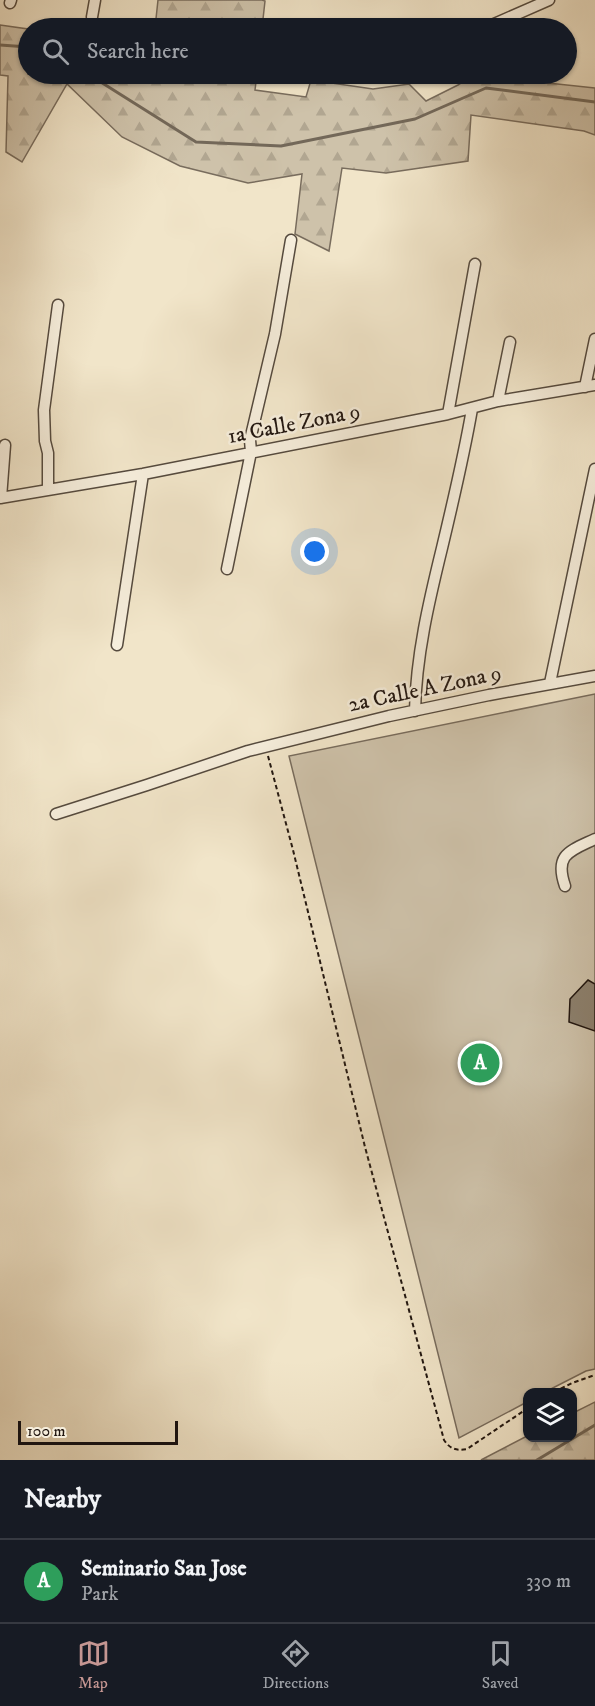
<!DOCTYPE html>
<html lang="en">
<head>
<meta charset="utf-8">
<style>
	body { margin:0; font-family:"IM FELL DW Pica",serif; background:#20242c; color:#f1f3f6 }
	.controls { position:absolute; right:18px; bottom:18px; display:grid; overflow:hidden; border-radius:12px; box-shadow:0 2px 4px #0004 }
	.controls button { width:54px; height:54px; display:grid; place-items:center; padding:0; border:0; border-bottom:2px solid #363941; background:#171b24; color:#f1f3f6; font:30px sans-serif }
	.scale { position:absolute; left:18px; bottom:15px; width:160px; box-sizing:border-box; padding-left:6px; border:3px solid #211610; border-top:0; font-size:16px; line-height:21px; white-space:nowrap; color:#211610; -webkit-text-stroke:4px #f6eedc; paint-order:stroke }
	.you { position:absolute; left:315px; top:552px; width:21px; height:21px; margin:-15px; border:4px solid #fff; border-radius:50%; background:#1a73e8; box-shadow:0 0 0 9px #1a73e833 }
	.badge { display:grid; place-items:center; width:39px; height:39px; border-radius:50%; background:#c59692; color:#fff; font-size:20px; font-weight:700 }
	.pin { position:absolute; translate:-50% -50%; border:3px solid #fff; box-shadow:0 2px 6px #0006 }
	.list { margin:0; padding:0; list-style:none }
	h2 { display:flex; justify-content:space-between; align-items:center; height:78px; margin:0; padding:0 24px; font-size:26px }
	h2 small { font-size:20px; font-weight:400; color:#9ea1a6 }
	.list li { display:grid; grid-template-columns:39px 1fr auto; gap:18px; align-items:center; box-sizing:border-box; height:84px; padding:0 24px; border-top:2px solid #363941 }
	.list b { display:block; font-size:22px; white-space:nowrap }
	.list p { margin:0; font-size:20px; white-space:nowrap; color:#9ea1a6 }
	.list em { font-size:20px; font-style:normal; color:#9ea1a6 }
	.icon { flex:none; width:33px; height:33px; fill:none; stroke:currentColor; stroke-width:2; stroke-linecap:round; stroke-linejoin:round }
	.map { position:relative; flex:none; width:595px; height:1460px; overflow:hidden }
	.search { position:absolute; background:#171b24; box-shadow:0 2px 4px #0004; left:18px; right:18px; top:18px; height:66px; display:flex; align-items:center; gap:15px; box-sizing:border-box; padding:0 21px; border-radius:33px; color:#9ea1a6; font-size:22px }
	.sheet { height:162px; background:#171b24 }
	nav { display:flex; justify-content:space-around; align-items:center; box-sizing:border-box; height:84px; border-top:2px solid #363941; background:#171b24; font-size:16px; color:#9ea1a6 }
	nav a { display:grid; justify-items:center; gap:3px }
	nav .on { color:#c59692 }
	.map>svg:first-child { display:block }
	.green { fill:#cec2aa; stroke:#786c5d; stroke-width:1.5 }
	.forest { fill:url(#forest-firs); stroke:#786c5d; stroke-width:1.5 }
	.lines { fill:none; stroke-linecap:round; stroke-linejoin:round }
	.stream { stroke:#736859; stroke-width:3 }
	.building { fill:#8d8270; stroke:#211610; stroke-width:1.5 }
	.minor-casing { stroke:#554a3e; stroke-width:13 }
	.path { stroke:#211610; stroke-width:2; stroke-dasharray:4.5 3; stroke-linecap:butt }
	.minor { stroke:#f6eedc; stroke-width:10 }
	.labels { text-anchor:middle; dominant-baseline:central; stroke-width:5; stroke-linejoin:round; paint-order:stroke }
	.street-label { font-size:22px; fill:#211610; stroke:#f6eedc }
</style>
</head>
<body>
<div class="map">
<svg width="595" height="1460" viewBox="0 0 595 1460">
	<defs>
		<pattern id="forest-firs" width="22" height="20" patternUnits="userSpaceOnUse" patternTransform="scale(1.5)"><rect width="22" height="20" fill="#cec2aa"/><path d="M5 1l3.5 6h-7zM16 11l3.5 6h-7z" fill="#b1a691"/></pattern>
	</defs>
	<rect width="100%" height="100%" fill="#f1e5c9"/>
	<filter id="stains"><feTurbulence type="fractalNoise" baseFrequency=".00333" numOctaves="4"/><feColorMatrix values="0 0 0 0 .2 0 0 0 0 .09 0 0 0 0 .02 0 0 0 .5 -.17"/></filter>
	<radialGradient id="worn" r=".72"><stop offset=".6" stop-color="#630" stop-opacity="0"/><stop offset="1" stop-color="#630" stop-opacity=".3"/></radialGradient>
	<path class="green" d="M595 694V1369L586 1371 545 1392H528L527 1402 459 1438 289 756Z"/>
	<path class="forest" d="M158 0H262L265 1 262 28H155Z
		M0 25 28 29V74H257L255 90 306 97 311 80 373 89 409 84 426 101 458 85 473 75 595 88V135L584 131 471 115 468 161 386 173 342 168 329 251 295 234 302 174 248 183 180 166 122 137 67 84 22 162 6 152 8 76 0 75Z
		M595 1402V1460H481L527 1436 572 1438 573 1413Z"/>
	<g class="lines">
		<path class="stream" d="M0 45 28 47
			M88 74 196 142 281 146 415 119 486 88 595 102
			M537 1460 595 1425"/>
	</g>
	<path class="building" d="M588 980 595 984V1031L569 1022 570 999Z"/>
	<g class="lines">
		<defs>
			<path id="minor" d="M10 3 11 0
				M92 17 95 0
				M485 28 549 0
				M585 387 595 339
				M498 401 510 342
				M448 414 475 264
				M48 490V453L45 441 44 410 58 305
				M0 498 143 474 448 414 498 401 595 385
				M1 498 5 445
				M227 569 251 452 250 440 275 334 291 240
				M117 645 143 474
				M550 683 595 469
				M415 711C416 656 429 601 442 548 453 502 464 455 472 409
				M56 814 147 785 248 751 389 716 489 695 595 676
				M565 886C554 854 570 851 595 839"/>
		</defs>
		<use href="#minor" class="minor-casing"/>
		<path class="path" d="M268 756 293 850 365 1147 444 1440C450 1449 456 1451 467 1449L528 1408
			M554 1392 572 1383 595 1375"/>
		<use href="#minor" class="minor"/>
	</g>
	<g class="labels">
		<g class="street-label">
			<text transform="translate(294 424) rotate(-11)">1a Calle Zona 9</text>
			<text transform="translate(425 689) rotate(-12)">2a Calle A Zona 9</text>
		</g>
	</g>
	<rect width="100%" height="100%" filter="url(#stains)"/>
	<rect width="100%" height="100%" fill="url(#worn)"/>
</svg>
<div class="controls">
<button><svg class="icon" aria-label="layers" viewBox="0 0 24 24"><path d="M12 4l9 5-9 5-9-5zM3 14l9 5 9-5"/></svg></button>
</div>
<div class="scale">100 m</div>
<div class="you"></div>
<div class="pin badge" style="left:480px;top:1063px;background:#2e9e5b">A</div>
<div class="search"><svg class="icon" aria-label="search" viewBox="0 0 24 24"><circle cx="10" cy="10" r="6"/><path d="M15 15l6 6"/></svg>Search here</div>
</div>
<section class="sheet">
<h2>Nearby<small></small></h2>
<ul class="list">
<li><span class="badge" style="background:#2e9e5b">A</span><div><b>Seminario San Jose</b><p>Park</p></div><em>330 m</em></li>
</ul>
</section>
<nav>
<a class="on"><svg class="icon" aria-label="map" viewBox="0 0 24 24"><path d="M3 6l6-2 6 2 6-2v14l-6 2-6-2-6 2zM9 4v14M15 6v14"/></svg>Map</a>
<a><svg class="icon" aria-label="directions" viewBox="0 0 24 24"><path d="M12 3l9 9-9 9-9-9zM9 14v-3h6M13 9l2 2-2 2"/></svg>Directions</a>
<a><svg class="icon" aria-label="saved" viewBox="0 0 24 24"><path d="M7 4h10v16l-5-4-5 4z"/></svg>Saved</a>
</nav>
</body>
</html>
